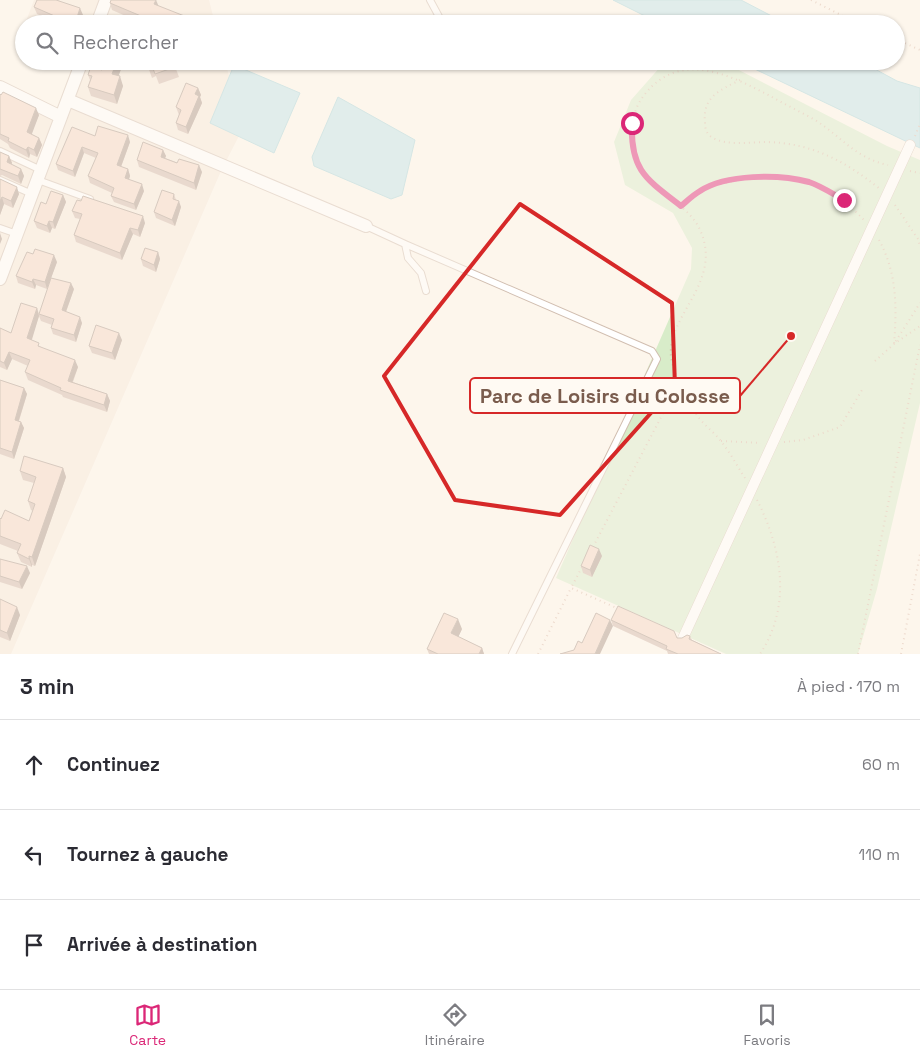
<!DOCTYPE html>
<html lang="fr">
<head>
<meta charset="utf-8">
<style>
	body { margin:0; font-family:"Space Grotesk",sans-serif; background:#f2f2f3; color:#2b2b33 }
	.stop { position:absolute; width:15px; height:15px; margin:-11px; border:4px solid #db2777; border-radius:50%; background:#fff }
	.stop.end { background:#db2777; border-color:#fff; box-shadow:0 1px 5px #0008 }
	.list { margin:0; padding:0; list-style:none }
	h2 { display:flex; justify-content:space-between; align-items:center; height:65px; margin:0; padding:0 20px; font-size:21px }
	h2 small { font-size:16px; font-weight:400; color:#7c7c81 }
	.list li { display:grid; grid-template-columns:32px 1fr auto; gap:15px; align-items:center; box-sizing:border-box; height:90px; padding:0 20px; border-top:1px solid #e1e1e2 }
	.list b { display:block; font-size:19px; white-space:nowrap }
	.list em { font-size:16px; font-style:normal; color:#7c7c81 }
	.icon { flex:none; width:28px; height:28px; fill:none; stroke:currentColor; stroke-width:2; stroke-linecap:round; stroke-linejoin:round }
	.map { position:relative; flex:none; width:920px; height:654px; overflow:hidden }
	.search { position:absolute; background:#fff; box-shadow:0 1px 4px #0004; left:15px; right:15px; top:15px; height:55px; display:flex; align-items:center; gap:12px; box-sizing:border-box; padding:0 18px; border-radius:28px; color:#7c7c81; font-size:19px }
	.sheet { height:335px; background:#fff }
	nav { display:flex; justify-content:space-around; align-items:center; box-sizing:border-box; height:70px; border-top:1px solid #e1e1e2; background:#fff; font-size:14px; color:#7c7c81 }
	nav a { display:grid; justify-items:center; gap:2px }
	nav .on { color:#db2777 }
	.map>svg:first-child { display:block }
	.residential { fill:#f5e8da }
	.green { fill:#d8ecc9 }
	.water { fill:#bfe3e8; stroke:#a5d3da }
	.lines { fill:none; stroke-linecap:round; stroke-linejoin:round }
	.service-casing { stroke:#d1beb0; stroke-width:8 }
	.pedestrian-casing { stroke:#d1beb0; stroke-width:11 }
	.minor-casing { stroke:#d1beb0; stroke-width:14 }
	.path { stroke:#d9b8a5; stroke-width:2; stroke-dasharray:1 4; stroke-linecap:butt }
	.service { stroke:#fff; stroke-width:6 }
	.pedestrian { stroke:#fff; stroke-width:10 }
	.minor { stroke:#fff; stroke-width:12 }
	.wall { fill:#d1b7a8 }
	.shaded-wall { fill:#aa9588 }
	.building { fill:#f3d5c3; stroke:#aa9588 }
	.route { stroke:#db2777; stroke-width:6 }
	.marked { fill:none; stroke:#d62828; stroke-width:4; stroke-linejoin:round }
	.leader { fill:none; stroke:#d62828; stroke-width:2 }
	.callout-dot { fill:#d62828; stroke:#fffaf3; stroke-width:2 }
	.callout { fill:#fffaf3; stroke:#d62828; stroke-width:2 }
	.callout-label { font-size:20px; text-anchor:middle; font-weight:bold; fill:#7a5c4d }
</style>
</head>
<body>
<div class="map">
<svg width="920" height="654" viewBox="0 0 920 654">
	<rect width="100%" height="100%" fill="#fdf6ec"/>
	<path class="residential" d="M34 0H209L215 24H25Z
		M75 61H225L243 128 221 171 11 654H0V84L56 113Z"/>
	<path class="green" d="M698 61 733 67 887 146 920 160V403L877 589 858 654H726L556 578 691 269 692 248 673 213 625 185 614 142 631 100 661 66Z"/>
	<path class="water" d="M613 0H741L787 24H661Z
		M738 61H860L897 81 920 88V148Z
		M234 65 300 93 274 153 210 123Z
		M338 97 415 140 402 195 391 199 314 166 312 157Z"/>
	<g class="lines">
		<defs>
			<path id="service" d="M430 0 443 24
				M0 151 41 170
				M0 180 32 194
				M38 180 90 199
				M366 226 405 244
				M0 228 17 234
				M426 291 421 273 408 258 405 244 652 351 657 359 512 654"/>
			<path id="pedestrian" d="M683 638 910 145"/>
			<path id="minor" d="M97 24 106 0
				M0 87 61 117
				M68 100 366 226
				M0 279 82 61"/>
		</defs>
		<use href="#service" class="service-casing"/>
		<use href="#pedestrian" class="pedestrian-casing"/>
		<use href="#minor" class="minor-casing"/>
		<path class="path" d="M811 0 859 24
			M896 39 920 50
			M740 80C720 90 702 97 705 123 705 129 707 135 713 138 728 146 749 142 766 142 812 143 845 161 880 189
			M915 136 920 124
			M910 171 920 173
			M682 205 701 190 719 184 744 179 786 177 811 183 844 200 864 220
			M895 205 918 239 920 246
			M879 240C897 273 897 307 894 344L920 303
			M875 361 894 344 920 326
			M721 441 761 443
			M784 442 803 440 840 427 862 390
			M745 478C737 466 730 452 720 440 713 431 701 423 695 412 687 400 673 371 671 357 667 315 722 283 701 232 688 200 645 191 636 162 628 139 630 112 645 94 681 49 732 76 772 97 786 105 801 112 815 120 842 137 855 158 888 165
			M757 500C782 549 792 606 760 654
			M593 547 680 381
			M582 567 571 588 619 609
			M538 654 571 588
			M858 654 920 345
			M901 654 920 554"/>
		<use href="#service" class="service"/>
		<use href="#pedestrian" class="pedestrian"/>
		<use href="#minor" class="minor"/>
	</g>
	<path class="wall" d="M58 0 83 15 80 24H59L37 14 34 7Z
		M110 3 159 6 194 24H144L112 10Z
		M124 61 118 76 123 86 117 104 91 96 88 87 90 80 88 75Z
		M146 61H173L179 77 159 84 156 76 152 78Z
		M198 88 201 95 200 97 202 103 188 134 178 130 176 123 179 115 176 107Z
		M0 94 39 115 31 134 39 138 42 145 37 157 30 154 29 158 10 148 8 144 0 139Z
		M95 136 130 142 121 167 128 169 130 176 129 179 144 191 136 210 114 202 111 196 112 193 90 183 88 176 96 158 84 153 75 177 58 170 56 164Z
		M163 150 166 156 165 158 202 172 196 190 139 167 137 160Z
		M0 152 9 156 12 163 11 164 21 169 24 176 21 184 2 175 0 176Z
		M0 179 19 194 13 208 4 204 0 215Z
		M174 194 176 200 181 207 175 226 156 218 154 212Z
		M63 195 66 202 55 229 52 228 50 233 37 228 34 221 46 204Z
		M72 211 145 223 140 237 133 234 122 260 76 242 74 235 80 219 75 218Z
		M158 252 160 259 156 272 143 266 141 259Z
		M57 262 47 289 36 285 35 289 18 283 16 276Z
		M74 289 66 312 82 323 76 342 53 334 51 328 52 325 41 321 39 316 31 340 41 347 78 367 73 382 107 394 110 401 107 412 63 397 62 395 28 380 25 372 28 366 12 359 7 370 0 367V328L11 333 37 308 39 314Z
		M122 340 115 360 92 353 89 346Z
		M0 380 24 388 27 394 19 421 21 422 24 428 14 459 0 454Z
		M63 468 66 477 35 566 32 565V567L21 562 17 553 18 551 0 544V518L29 521 33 511 31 510 28 501 34 483 23 480 20 471Z
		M602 556 592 577 583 573 581 566Z
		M0 559 30 573 22 589 0 582Z
		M0 599 20 615 10 641 0 637Z
		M611 620 677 638H682L690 636 692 640 721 654H668L667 651 613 626Z
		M462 629 458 637 482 648 484 654H429L427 649Z"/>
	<path class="shaded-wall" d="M156 0 159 7 154 4Z
		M80 8 83 15 80 24H75Z
		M117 61H124L116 83 112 74Z
		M120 76 123 86 117 104 114 95Z
		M198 88 201 95 200 97 202 103 188 134 186 127 195 94Z
		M36 108 39 115 30 139 27 132Z
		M128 135 130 142 119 172 117 165Z
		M39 138 42 145 37 157 34 150Z
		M28 147 30 154 29 158 26 150Z
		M82 147 84 153 75 177 73 171Z
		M163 150 166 156 163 163 161 157Z
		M9 156 12 163 9 170 7 162Z
		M199 165 202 172 196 190 194 183Z
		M21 169 24 176 21 184 18 176Z
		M128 169 130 176 127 185 125 178Z
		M142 184 144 191 136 210 134 204Z
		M17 187 19 194 13 208 11 201Z
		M63 195 66 202 55 229 53 222Z
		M2 197 4 204 0 215V201Z
		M179 201 181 207 175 226 172 220Z
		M143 216 145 223 140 237 138 230Z
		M49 221 52 228 50 233 47 226Z
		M130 228 133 234 122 260 120 253Z
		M0 233 2 239 0 244Z
		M158 252 160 259 156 272 154 265Z
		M54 255 57 262 47 289 45 282Z
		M33 279 36 285 35 289 32 282Z
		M71 283 74 289 64 317 62 310Z
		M37 308 39 316 30 346 27 338Z
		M80 317 82 323 76 342 74 335Z
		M119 333 122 340 115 360 112 353Z
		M9 352 12 359 7 370 4 363Z
		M75 360 78 367 70 388 68 381Z
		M24 388 27 394 17 426 15 420Z
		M107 394 110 401 107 412 104 405Z
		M21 422 24 428 14 459 12 452Z
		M63 468 66 477 35 566 32 557Z
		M599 549 602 556 592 577 590 570Z
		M29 556 32 565V567L29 559Z
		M27 566 30 573 22 589 19 582Z
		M17 607 20 615 10 641 7 633Z
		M458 619 462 629 455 644 451 633Z
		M610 620 613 626 600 654H595Z
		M482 648 484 654H479Z"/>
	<path class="building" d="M37 0H56L80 8 75 24H73L34 7Z
		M111 0H156L154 4 192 19 190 24H160L110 3Z
		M105 61H117L112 74 120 76 114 95 88 87 92 76 88 75 91 66 102 70Z
		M146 61H173L175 67 155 74 152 66 148 67Z
		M186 83 198 88 195 94 199 96 186 127 176 123 181 110 176 107Z
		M3 92 36 108 27 132 39 138 34 150 28 147 26 150 8 141 9 138 0 134V94L1 95Z
		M98 126 128 135 117 165 128 169 125 178 142 184 134 204 111 196 114 188 88 176 98 153 82 147 73 171 56 164 72 127 95 136Z
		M143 142 163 150 161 157 177 163 179 159 199 165 194 183 137 160Z
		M0 152 9 156 7 162 21 169 18 176 0 169Z
		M0 179 17 187 11 201 2 197 0 201Z
		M162 190 174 194 173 199 179 201 172 220 154 212Z
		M51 191 63 195 53 222 49 221 47 226 34 221 41 202 46 204Z
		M83 196 143 216 138 230 130 228 120 253 74 235 82 214 72 211 77 200 81 201Z
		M145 248 158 252 154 265 141 259Z
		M35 249 54 255 45 282 33 279 32 282 16 276 27 252 33 254Z
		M51 278 71 283 62 310 80 317 74 335 51 328 54 319 39 314Z
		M21 303 37 308 27 338 39 343 38 346 75 360 68 381 107 394 104 405 60 390 61 388 25 372 30 360 9 352 4 363 0 361V328L11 333Z
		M96 325 119 333 112 353 89 346Z
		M0 380 24 388 15 420 21 422 12 452 0 448Z
		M24 456 63 468 32 557 29 556V559L17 553 21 544 0 536V518L1 519 5 510 29 521 35 504 28 501 36 477 20 471Z
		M590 545 599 549 590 570 581 566Z
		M0 559 27 566 19 582 0 576Z
		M0 599 17 607 7 633 0 630Z
		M618 606 674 631 677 638H682L687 635 690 636 689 639 721 654H678L666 649 667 646 611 620Z
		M444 613 458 619 451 633 482 648 479 654H438L427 649Z
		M596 613 610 620 595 654H560L574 650 578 641 582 643Z"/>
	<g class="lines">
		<path class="route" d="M632 123C630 170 646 179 681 206 687 201 693 195 700 191 726 174 779 174 809 182 821 186 833 194 844 200"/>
	</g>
	<path d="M0 0H920V654H0ZM520 204 672 303 675 386 560 515 455 500 384 376Z" fill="#fdf6ec" fill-opacity=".55" fill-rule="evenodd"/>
	<path class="marked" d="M520 204 672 303 675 386 560 515 455 500 384 376Z"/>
	<path class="leader" d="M791 336L740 396"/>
	<circle class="callout-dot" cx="791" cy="336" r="5"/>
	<rect class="callout" x="470" y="378" width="270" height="35" rx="5"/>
	<g class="callout-label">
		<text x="605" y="403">Parc de Loisirs du Colosse</text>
	</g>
</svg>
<div class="stop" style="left:632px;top:123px"></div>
<div class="stop end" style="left:844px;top:200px"></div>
<div class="search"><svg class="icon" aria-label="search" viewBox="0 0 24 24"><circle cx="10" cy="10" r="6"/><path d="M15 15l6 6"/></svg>Rechercher</div>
</div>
<section class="sheet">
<h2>3 min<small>À pied · 170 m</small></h2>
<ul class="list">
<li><svg class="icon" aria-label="ahead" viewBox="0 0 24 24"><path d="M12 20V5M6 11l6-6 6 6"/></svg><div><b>Continuez</b></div><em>60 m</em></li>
<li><svg class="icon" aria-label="left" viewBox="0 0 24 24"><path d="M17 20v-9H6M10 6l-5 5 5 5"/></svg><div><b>Tournez à gauche</b></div><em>110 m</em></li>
<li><svg class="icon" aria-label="arrive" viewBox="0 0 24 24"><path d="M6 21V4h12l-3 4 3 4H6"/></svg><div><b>Arrivée à destination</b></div></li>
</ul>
</section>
<nav>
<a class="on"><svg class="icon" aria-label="map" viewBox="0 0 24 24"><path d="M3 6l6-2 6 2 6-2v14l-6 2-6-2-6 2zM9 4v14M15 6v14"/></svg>Carte</a>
<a><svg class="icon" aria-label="directions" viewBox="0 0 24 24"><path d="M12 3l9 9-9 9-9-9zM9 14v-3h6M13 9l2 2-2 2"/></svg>Itinéraire</a>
<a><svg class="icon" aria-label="saved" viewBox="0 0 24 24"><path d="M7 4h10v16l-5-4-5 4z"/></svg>Favoris</a>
</nav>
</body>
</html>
